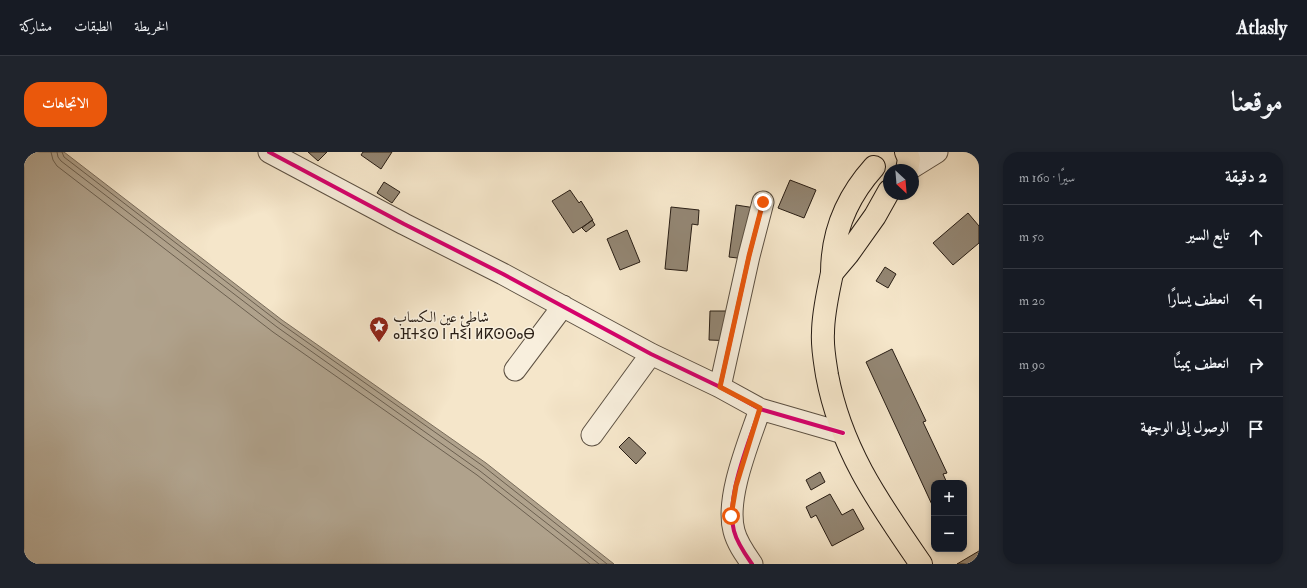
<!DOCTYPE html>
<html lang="ar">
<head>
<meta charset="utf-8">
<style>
	body { margin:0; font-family:"IM FELL Double Pica",Amiri,"Noto Sans Tifinagh",serif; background:#20242c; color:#f1f3f6; direction:rtl }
	.controls { position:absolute; right:12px; bottom:12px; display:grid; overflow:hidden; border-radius:8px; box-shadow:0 2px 6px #0003 }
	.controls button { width:36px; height:36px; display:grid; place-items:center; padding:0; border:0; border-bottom:1px solid #363941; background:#171b24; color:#f1f3f6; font:20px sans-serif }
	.compass { position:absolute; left:859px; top:12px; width:36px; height:36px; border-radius:50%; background:#171b24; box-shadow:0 2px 6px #0003; rotate:154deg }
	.stop { position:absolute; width:12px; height:12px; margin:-9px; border:3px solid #ea580c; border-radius:50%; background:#fff }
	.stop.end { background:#ea580c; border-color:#fff; box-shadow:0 1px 4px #0008 }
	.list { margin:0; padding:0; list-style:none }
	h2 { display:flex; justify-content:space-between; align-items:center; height:52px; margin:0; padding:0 16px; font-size:17px }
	h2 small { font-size:13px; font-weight:400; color:#9ea1a6 }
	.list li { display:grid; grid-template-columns:26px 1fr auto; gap:12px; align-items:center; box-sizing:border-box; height:64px; padding:0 16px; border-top:1px solid #363941 }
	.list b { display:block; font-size:15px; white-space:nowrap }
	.list em { font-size:13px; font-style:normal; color:#9ea1a6 }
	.icon { flex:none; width:22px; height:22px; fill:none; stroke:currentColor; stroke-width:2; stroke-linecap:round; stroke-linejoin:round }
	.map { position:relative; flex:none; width:955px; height:412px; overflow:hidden; direction:ltr; border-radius:16px }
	header { display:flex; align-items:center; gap:24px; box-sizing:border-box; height:56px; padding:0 20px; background:#171b24; border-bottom:1px solid #363941 }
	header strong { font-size:19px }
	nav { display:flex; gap:22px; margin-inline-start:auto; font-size:14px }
	.intro { display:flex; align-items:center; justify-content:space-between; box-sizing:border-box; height:96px; padding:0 24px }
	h1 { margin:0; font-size:28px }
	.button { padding:10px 18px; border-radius:16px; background:#ea580c; color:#fff; font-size:14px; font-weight:700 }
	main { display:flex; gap:24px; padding:0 24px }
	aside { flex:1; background:#171b24; border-radius:16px; box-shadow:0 2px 6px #0003 }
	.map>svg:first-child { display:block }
	.water { fill:#b0a28c; stroke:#7a6d5c }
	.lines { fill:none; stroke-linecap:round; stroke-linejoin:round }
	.shore { stroke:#6c6050; stroke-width:1 }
	.building { fill:#938673; stroke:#291e15 }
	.minor-casing { stroke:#5c5042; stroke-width:23 }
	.major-casing { stroke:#291e15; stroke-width:24 }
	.highway-casing { stroke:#291e15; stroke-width:24 }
	.minor { stroke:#f8efdd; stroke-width:21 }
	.major { stroke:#f5e6ca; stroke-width:22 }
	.highway { stroke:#f5e6ca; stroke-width:22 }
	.cycleway-casing { stroke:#f8efdd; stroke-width:6 }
	.cycleway { stroke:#d6006c; stroke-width:4 }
	.route { stroke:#ea580c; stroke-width:5 }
	.labels { text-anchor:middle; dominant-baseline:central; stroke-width:3; stroke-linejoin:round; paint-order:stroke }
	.poi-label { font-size:15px; fill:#291e15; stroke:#f8efdd; text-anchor:start }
</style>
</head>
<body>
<header>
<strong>Atlasly</strong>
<nav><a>الخريطة</a><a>الطبقات</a><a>مشاركة</a></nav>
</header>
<div class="intro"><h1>موقعنا</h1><a class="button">الاتجاهات</a></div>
<main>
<aside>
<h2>2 دقيقة<small>سيرًا · 160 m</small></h2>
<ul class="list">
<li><svg class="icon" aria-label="ahead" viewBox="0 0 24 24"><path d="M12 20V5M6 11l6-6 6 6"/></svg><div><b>تابع السير</b></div><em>50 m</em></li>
<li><svg class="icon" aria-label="left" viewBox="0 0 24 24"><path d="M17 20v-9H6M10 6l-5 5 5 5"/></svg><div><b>انعطف يسارًا</b></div><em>20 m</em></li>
<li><svg class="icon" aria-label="right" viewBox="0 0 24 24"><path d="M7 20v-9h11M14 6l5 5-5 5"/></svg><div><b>انعطف يمينًا</b></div><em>90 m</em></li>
<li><svg class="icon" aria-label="arrive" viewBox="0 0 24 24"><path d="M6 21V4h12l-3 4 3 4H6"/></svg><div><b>الوصول إلى الوجهة</b></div></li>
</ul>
</aside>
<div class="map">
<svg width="955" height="412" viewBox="0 0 955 412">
	<rect width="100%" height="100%" fill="#f5e6ca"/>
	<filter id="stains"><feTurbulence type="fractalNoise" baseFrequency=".005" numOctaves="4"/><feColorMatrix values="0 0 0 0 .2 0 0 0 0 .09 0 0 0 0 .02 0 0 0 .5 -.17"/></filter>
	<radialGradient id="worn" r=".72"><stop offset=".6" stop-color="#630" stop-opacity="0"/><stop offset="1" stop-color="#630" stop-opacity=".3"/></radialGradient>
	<path class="water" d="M0 0H40L258 168 462 311 590 412H0Z"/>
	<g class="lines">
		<path class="shore" d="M27 0 29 8 33 14 249 180 453 323 566 412
			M33 0 34 5 37 9 253 175 456 319 575 412
			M38 0 40 5 256 171 459 314 583 412"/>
	</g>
	<path class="building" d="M284 0H303L294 9Z
		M339 0H368L357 17 337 3Z
		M766 28 792 38 780 66 754 56Z
		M360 30 376 40 368 51 353 41Z
		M546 38 555 51 557 49 569 68 549 81 528 49Z
		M712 53 738 57 730 108 705 105Z
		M647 55 675 58 674 73 668 72 663 119 641 117Z
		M944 61 955 74V91L929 113 909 91Z
		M568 68 571 73 562 80 558 76Z
		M603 78 616 110 596 118 583 87Z
		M861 115 872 122 864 136 852 129Z
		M686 159H714L713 189 685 188Z
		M868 197 902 269 899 270 923 321 919 322 923 331H910V357L842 210Z
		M605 285 622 301 612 312 595 295Z
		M796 320 801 330 787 338 782 328Z
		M806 342 818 363 829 357 840 377 808 394 792 363 787 366 782 355Z
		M955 399V412H933Z"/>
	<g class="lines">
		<defs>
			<path id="minor" d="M245 0 380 72 479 122 627 202 696 235 736 257 819 281
				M884 18 913 0
				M491 218 539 154
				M696 235 725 104 739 50
				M568 283 627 202
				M728 412C721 402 713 391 710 379 701 346 725 290 736 257"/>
			<path id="major" d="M808 121C804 141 799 161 799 181 798 195 801 210 803 223 817 298 855 351 897 412"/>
			<path id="highway" d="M882 0 885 7 883 18
				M808 121C808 80 823 45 850 15
				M808 121 824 102 851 64 865 39"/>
		</defs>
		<use href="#minor" class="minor-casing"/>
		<use href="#major" class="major-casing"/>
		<use href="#highway" class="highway-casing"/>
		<use href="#minor" class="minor"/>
		<use href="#major" class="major"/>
		<use href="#highway" class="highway"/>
		<defs>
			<path id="cycleway" d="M245 0 380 72 479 122 627 202 696 235 736 257 819 281
				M696 235 725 104 739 50
				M728 412C721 402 713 391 710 379 701 346 725 290 736 257"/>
		</defs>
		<use href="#cycleway" class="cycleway-casing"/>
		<use href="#cycleway" class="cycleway"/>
	</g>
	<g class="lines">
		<path class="route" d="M707 364 712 334 736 256 696 235 725 104 739 50"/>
	</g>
	<defs>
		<symbol id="sight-pin" viewBox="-11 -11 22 30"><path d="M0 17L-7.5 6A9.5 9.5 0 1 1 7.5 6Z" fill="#8f2418" stroke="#f8efdd"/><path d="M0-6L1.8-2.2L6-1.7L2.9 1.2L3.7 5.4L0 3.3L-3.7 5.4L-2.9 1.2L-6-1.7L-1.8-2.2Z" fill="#fff"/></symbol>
	</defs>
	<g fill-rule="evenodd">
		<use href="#sight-pin" x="344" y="163" width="22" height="30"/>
	</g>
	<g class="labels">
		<g class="poi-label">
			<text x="369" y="165">شاطئ عين الكساب<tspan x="369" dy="17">ⴰⴼⵜⵉⵙ ⵏ ⵄⵉⵏ ⵍⴽⵙⵙⴰⴱ</tspan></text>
		</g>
	</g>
	<rect width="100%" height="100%" filter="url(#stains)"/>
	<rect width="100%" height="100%" fill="url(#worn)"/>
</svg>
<div class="controls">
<button>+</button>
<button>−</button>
</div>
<svg class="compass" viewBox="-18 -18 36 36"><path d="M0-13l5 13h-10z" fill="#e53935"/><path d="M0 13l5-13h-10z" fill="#9ea1a6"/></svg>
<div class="stop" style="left:707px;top:364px"></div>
<div class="stop end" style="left:739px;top:50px"></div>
</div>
</main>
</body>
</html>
